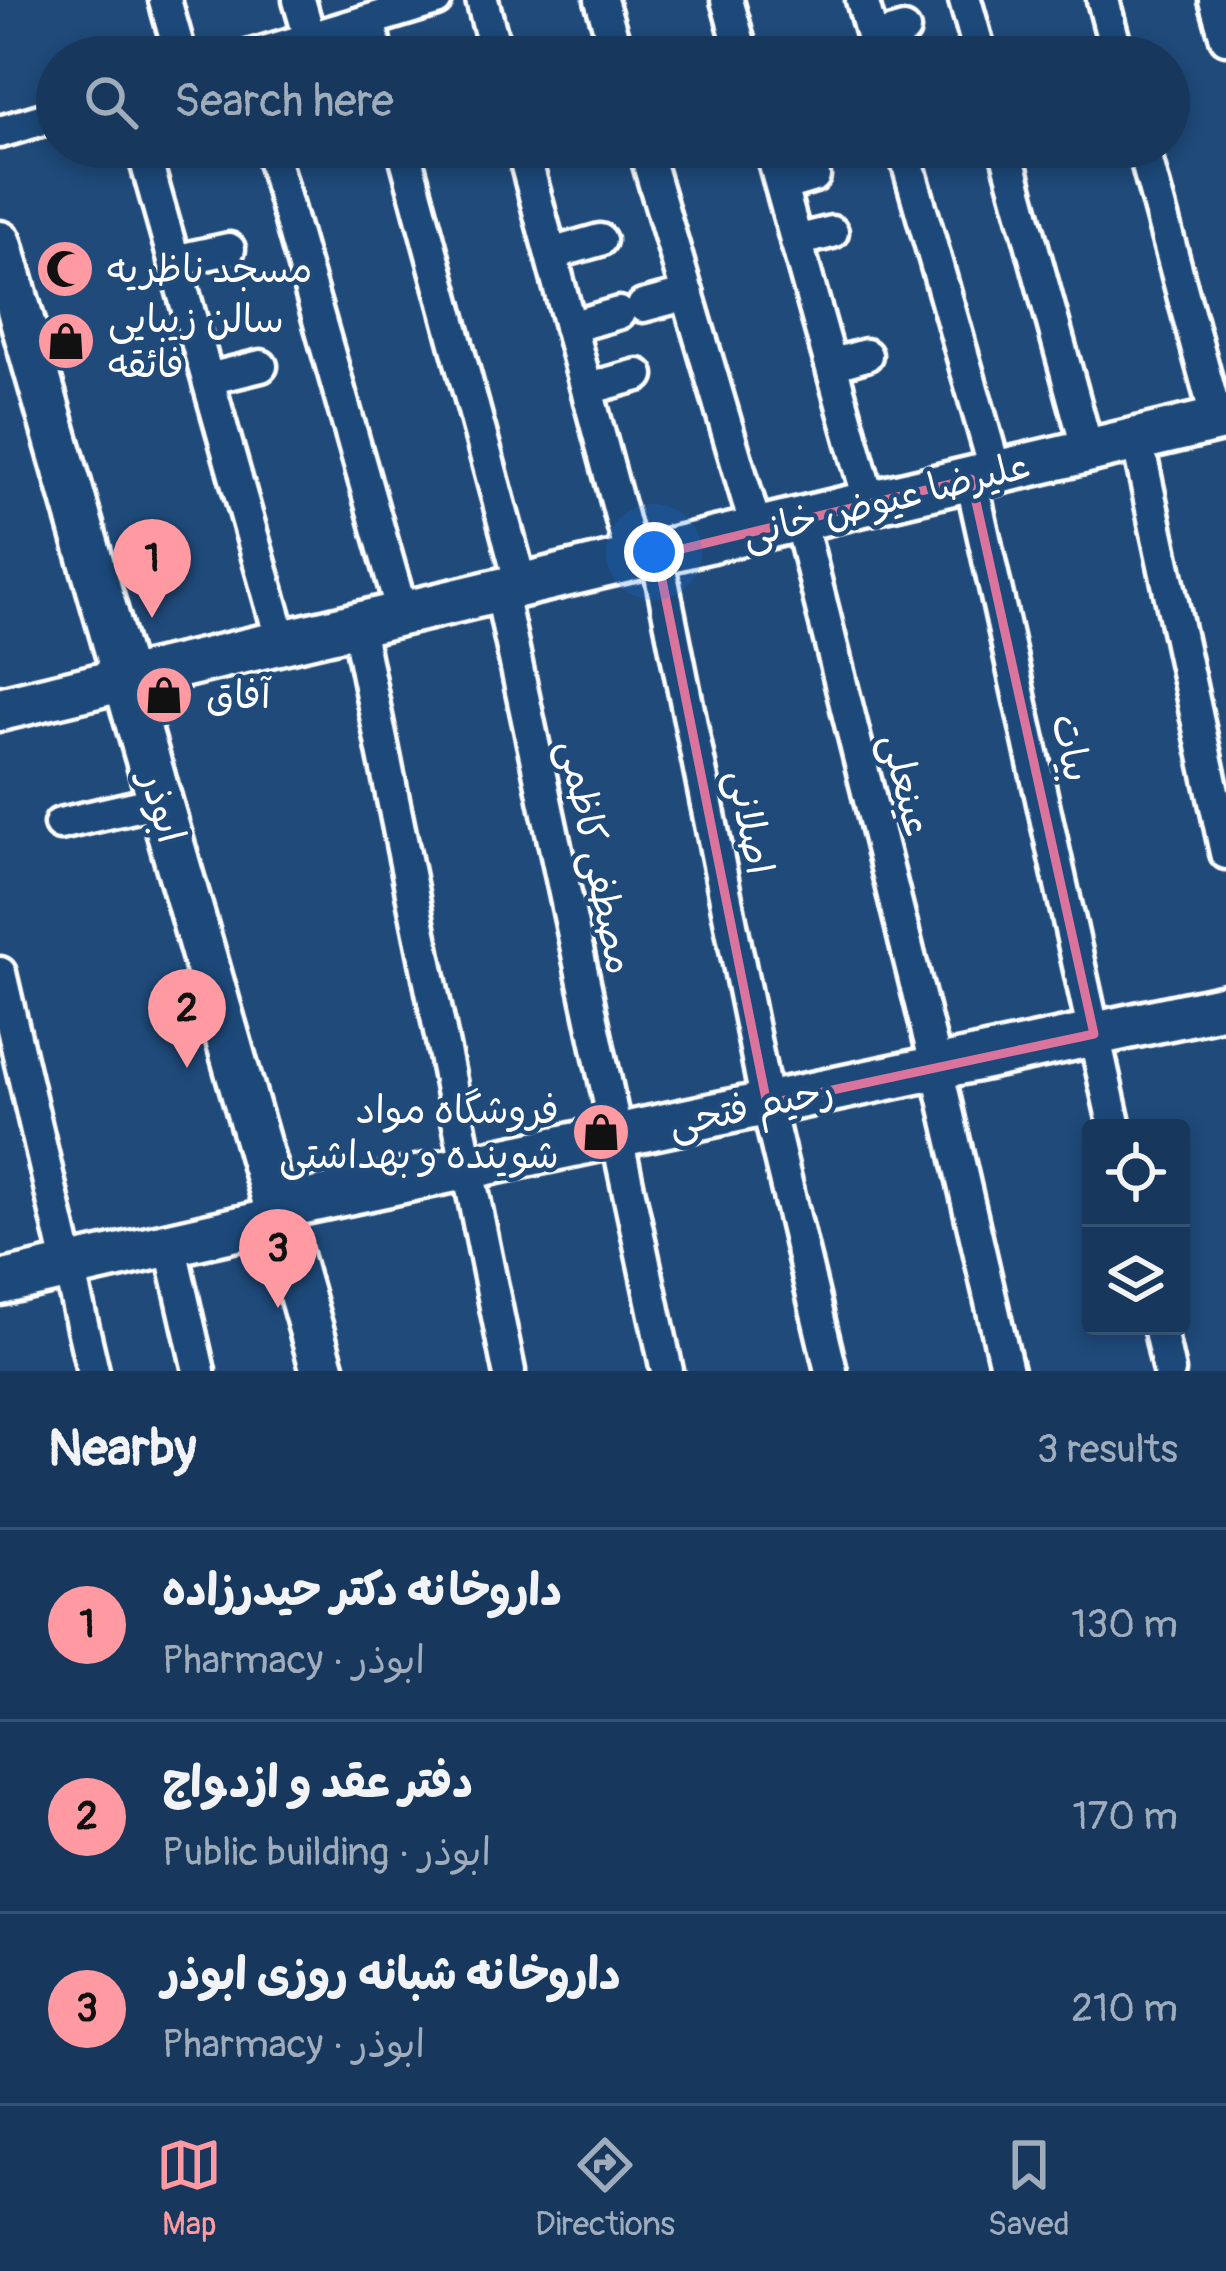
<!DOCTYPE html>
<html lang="en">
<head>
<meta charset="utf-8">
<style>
	body { margin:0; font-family:Pangolin,"Playpen Sans Arabic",sans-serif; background:#244365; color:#f1f3f6 }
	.controls { position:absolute; right:36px; bottom:36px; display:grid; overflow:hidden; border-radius:12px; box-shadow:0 6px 18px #0003 }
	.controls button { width:108px; height:108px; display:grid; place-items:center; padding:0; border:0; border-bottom:3px solid #365272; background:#17385c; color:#f1f3f6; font:60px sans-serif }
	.you { position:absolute; left:654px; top:552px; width:42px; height:42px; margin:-30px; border:9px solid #fff; border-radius:50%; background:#1a73e8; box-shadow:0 0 0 18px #1a73e833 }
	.badge { display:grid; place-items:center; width:78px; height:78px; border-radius:50%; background:#ff9aa2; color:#111; font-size:39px; font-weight:700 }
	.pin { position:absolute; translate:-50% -99px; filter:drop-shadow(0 3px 6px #0008) }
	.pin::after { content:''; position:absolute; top:63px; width:42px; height:36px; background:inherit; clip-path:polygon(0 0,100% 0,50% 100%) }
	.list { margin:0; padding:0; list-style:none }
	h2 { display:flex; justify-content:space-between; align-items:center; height:156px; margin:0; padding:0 48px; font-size:51px }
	h2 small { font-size:39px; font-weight:400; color:#9eacbb }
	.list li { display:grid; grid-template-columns:78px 1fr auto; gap:36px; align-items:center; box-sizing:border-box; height:192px; padding:0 48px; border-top:3px solid #365272 }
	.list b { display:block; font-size:45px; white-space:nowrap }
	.list p { margin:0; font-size:39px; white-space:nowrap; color:#9eacbb }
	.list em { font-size:39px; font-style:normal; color:#9eacbb }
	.icon { flex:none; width:66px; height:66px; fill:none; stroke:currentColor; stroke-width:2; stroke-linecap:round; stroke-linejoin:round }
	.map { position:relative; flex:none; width:1226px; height:1371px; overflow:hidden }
	.search { position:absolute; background:#17385c; box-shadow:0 6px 18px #0003; left:36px; right:36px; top:36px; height:132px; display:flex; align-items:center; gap:30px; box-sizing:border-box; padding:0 42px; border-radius:66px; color:#9eacbb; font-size:45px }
	.sheet { height:732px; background:#17385c }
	nav { display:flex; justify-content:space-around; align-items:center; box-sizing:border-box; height:168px; border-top:3px solid #365272; background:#17385c; font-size:33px; color:#9eacbb }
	nav a { display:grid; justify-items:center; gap:6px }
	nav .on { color:#ff9aa2 }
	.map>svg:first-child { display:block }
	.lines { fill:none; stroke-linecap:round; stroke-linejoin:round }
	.street-casing { stroke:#fff; stroke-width:39 }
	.secondary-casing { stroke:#fff; stroke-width:51 }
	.street { stroke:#1f4a7a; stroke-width:30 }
	.secondary { stroke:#1f4a7a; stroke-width:42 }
	.marked { fill:none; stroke:#da749d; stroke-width:9; stroke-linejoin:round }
	.labels { text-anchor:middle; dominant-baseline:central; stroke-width:9; stroke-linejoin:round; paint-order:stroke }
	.poi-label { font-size:39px; fill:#fff; stroke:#1f4a7a; text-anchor:start }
	.street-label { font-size:39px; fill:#fff; stroke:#1f4a7a }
</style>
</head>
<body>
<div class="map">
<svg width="1226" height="1371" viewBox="0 0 1226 1371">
	<rect width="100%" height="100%" fill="#1f4a7a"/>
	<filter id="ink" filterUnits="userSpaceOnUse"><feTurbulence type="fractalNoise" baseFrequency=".00833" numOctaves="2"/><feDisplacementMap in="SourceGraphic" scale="24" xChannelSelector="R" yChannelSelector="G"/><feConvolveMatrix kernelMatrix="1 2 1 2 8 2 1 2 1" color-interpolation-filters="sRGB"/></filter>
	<g filter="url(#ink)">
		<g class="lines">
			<defs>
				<path id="street" d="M165 0 181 57
					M299 0 310 38
					M482 0 497 57
					M601 0 618 57
					M727 0 743 57
					M862 0 878 57
					M965 0 981 57
					M1103 0 1118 57
					M1215 0 1226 38
					M369 21 378 57
					M872 39 904 30
					M248 57 436 0
					M0 132 57 115
					M142 147 283 645
					M270 147 403 616
					M403 147 522 588
					M522 147 633 561
					M644 147 757 531
					M770 147 870 504
					M903 147 996 473
					M1005 147 1088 451
					M1143 147 1217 420
					M781 186 814 176
					M796 241 832 232
					M551 254 600 240
					M174 261 229 249
					M643 306 688 294
					M570 327 619 313
					M831 365 866 355
					M208 379 261 366
					M587 389 638 375
					M1137 439 1226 853
					M971 479 1115 1128
					M800 520 937 1068 1007 1371
					M657 555 767 1104 831 1371
					M501 593 667 1371
					M358 627 509 1371
					M60 824 160 801
					M0 973 93 1371
					M170 1244 199 1371
					M1159 1326 1169 1371"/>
				<path id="secondary" d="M0 243 323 1371
					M0 709 1226 418
					M276 1208 1226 1006
					M0 1283 280 1219"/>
			</defs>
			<use href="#street" class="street-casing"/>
			<use href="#secondary" class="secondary-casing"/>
			<use href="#street" class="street"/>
			<use href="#secondary" class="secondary"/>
		</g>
	</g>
	<path class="marked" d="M971 479 1094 1034 767 1104 657 555Z"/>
	<defs>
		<symbol id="mosque-disc" viewBox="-11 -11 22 22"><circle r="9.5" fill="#ff9aa2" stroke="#1f4a7a"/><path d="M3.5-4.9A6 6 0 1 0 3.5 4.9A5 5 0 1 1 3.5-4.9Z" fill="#111"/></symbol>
		<symbol id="shop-disc" viewBox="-11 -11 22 22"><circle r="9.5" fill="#ff9aa2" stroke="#1f4a7a"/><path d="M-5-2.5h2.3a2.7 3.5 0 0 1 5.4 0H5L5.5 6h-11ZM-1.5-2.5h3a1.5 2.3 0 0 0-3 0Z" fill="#111"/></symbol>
	</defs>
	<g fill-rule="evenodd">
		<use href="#mosque-disc" x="32" y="236" width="66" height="66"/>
		<use href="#shop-disc" x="33" y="308" width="66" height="66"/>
		<use href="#shop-disc" x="131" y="662" width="66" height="66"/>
		<use href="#shop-disc" x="568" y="1099" width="66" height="66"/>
	</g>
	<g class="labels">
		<g class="poi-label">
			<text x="107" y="269">مسجد ناظریه</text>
			<text x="108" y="319">سالن زیبایی<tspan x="108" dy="45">فائقه</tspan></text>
			<text x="206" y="695">آفاق</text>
			<text x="559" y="1110" text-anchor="end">فروشگاه مواد<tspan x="559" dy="45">شوینده و بهداشتی</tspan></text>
		</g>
		<g class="street-label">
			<text transform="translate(886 500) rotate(-14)">علیرضا عیوض خانی</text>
			<text transform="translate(1071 748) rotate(78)">بیات</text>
			<text transform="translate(906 785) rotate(76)">عینعلی</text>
			<text transform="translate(162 807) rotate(74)">ابوذر</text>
			<text transform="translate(750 822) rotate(79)">اصلانی</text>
			<text transform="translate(596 857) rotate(78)">مصطفی کاظمی</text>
			<text transform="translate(751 1107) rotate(-12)">رحیم فتحی</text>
		</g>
	</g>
</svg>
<div class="controls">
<button><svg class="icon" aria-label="locate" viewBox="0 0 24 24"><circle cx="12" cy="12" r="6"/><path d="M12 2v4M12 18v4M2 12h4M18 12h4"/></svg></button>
<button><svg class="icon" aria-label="layers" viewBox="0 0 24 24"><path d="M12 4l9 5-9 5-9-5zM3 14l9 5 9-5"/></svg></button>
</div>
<div class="you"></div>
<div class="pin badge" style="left:152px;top:618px">1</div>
<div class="pin badge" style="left:187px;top:1068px">2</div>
<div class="pin badge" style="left:278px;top:1308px">3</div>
<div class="search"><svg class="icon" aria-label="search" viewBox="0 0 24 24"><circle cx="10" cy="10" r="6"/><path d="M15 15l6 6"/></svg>Search here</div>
</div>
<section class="sheet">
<h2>Nearby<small>3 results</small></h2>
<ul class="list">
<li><span class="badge">1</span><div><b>داروخانه دکتر حیدرزاده</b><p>Pharmacy · ابوذر</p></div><em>130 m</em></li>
<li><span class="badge">2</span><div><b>دفتر عقد و ازدواج</b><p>Public building · ابوذر</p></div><em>170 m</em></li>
<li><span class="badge">3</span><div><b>داروخانه شبانه روزی ابوذر</b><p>Pharmacy · ابوذر</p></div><em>210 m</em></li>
</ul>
</section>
<nav>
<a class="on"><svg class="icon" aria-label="map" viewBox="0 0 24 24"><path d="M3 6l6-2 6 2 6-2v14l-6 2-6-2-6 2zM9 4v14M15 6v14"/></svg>Map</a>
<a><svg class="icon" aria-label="directions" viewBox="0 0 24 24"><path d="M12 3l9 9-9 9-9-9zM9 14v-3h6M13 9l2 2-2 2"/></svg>Directions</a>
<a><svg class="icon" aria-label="saved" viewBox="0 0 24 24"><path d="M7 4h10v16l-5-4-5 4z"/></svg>Saved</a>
</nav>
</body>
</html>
